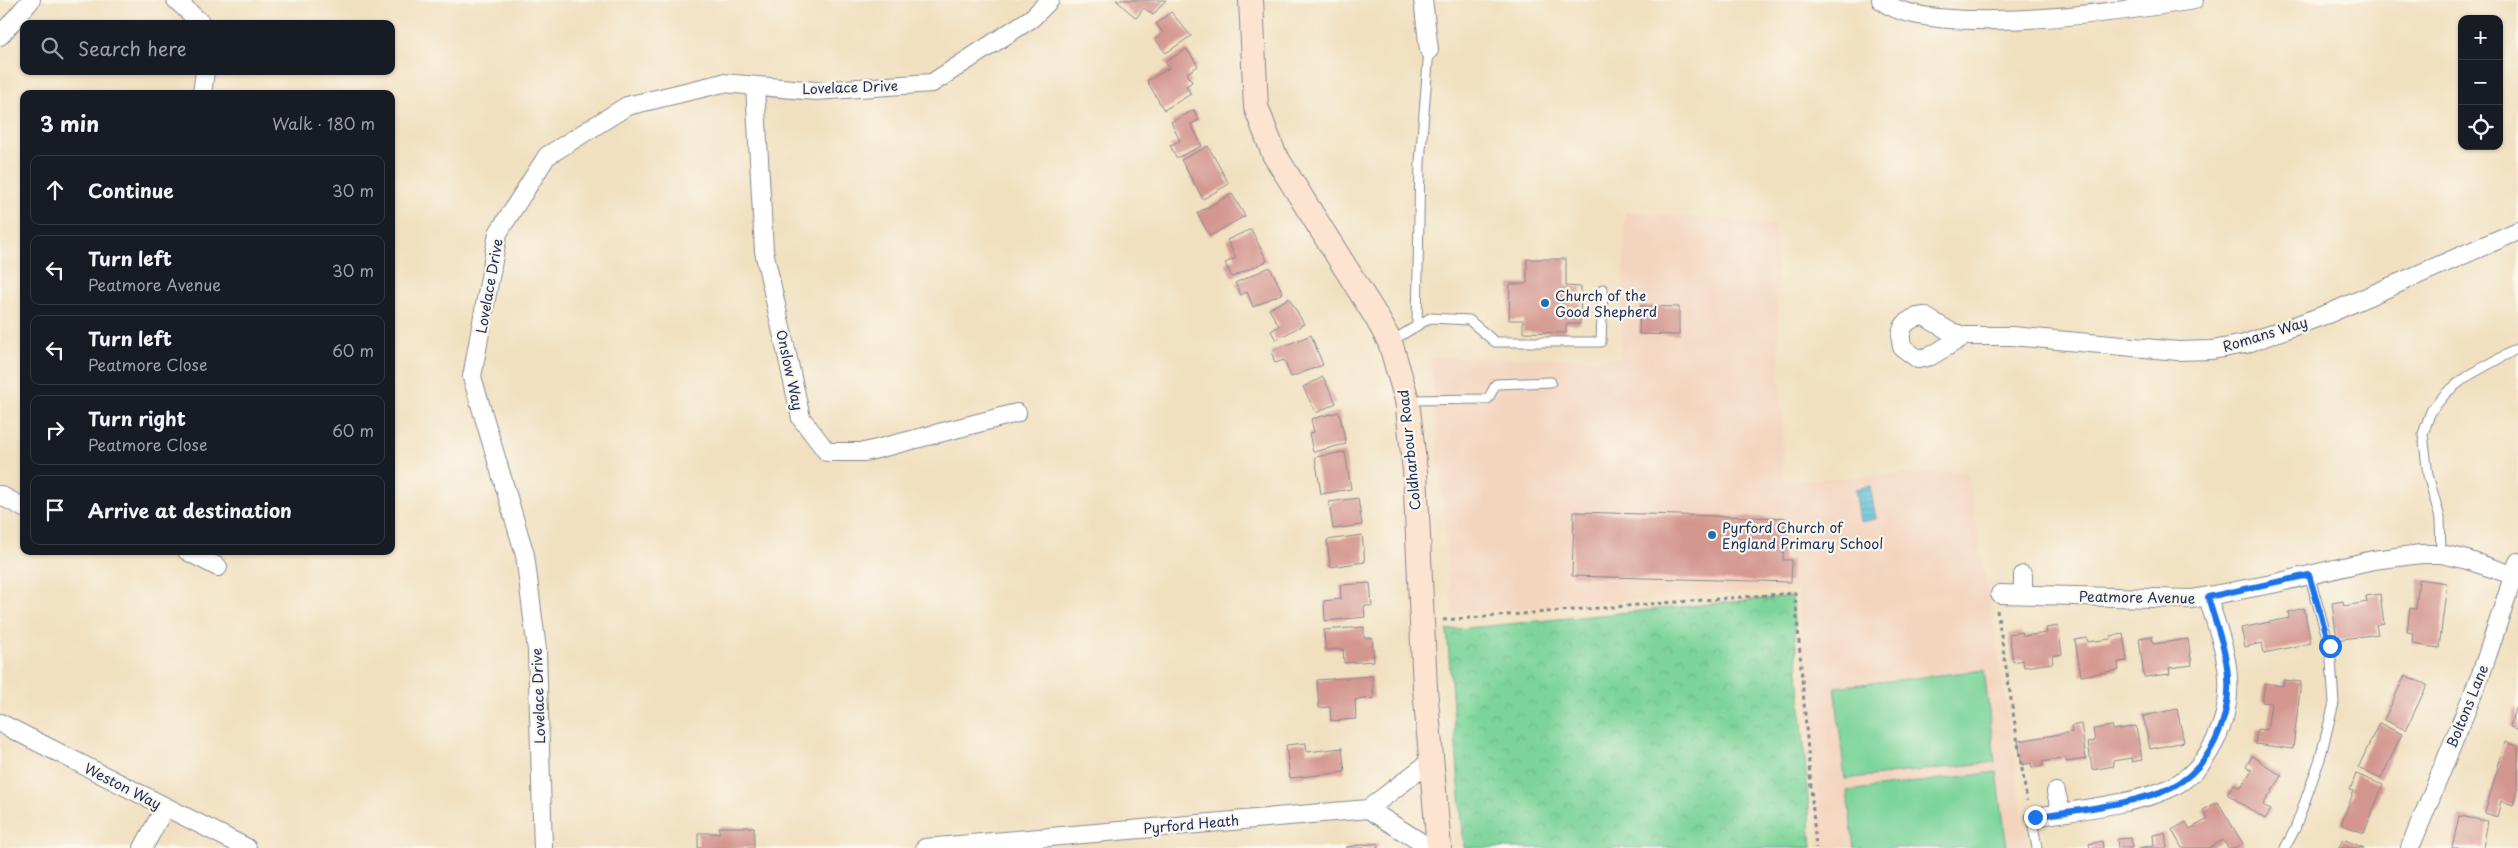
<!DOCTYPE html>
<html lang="en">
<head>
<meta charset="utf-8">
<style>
	body { margin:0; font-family:"Playpen Sans",sans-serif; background:#242831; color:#f1f3f6 }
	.controls { position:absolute; right:15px; top:15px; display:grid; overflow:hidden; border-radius:10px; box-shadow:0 1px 4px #0004 }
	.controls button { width:45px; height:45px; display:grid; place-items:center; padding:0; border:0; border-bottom:1px solid #363941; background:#171b24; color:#f1f3f6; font:25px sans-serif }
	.stop { position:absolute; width:15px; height:15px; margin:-11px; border:4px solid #1a73e8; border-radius:50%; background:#fff }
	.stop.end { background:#1a73e8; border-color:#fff; box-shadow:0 1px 5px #0008 }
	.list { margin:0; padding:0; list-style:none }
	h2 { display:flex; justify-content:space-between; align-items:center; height:65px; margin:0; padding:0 20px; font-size:21px }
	h2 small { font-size:16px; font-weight:400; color:#9ea1a6 }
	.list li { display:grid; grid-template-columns:32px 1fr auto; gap:15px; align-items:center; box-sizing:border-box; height:70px; margin:0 10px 10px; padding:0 10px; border:1px solid #363941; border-radius:10px }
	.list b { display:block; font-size:19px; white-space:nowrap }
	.list p { margin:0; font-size:16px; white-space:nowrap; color:#9ea1a6 }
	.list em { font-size:16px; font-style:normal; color:#9ea1a6 }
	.icon { flex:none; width:28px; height:28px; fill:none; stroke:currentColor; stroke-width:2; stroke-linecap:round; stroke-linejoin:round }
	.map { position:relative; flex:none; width:2518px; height:848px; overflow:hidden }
	.search { position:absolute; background:#171b24; box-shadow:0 1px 4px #0004; left:20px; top:20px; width:375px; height:55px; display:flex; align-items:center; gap:12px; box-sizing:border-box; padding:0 18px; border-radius:10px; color:#9ea1a6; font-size:19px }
	.panel { position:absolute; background:#171b24; box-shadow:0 1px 4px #0004; left:20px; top:90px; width:375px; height:465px; border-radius:10px }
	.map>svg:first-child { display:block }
	.built { fill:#f3d4be }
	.grass { fill:#7bd49a; stroke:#4b827c }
	.park { fill:url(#park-crowns); stroke:#4b827c }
	.water { fill:url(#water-rules); stroke:#3a789a }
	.building { fill:#d49790 }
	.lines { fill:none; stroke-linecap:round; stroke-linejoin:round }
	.service-casing { stroke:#86888f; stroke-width:11 }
	.minor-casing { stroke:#86888f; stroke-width:20 }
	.secondary-casing { stroke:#86888f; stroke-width:26 }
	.path { stroke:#86888f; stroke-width:3; stroke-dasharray:4 4; stroke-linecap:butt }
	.service { stroke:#fff; stroke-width:9 }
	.minor { stroke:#fff; stroke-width:18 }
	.secondary { stroke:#fde4d1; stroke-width:24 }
	.route { stroke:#1a73e8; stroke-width:6 }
	.poi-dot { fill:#1f6fb2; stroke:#fbf7ec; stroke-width:2 }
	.labels { text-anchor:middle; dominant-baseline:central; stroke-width:4.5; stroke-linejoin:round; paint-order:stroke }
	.street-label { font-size:14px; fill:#1b2f5e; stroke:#fbf7ec }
	.poi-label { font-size:14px; fill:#1b2f5e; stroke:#fbf7ec; text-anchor:start }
</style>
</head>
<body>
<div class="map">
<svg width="2518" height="848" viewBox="0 0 2518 848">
	<defs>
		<pattern id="park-crowns" width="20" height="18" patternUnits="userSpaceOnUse" patternTransform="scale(1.25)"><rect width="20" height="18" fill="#7bd49a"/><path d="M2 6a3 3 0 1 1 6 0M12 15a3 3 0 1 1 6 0" fill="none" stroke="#6ab687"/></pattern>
		<pattern id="water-rules" width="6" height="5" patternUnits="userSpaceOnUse" patternTransform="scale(1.25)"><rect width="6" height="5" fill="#5ac1d7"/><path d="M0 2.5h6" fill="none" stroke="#4a9db2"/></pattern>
	</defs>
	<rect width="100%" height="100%" fill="#fbf7ec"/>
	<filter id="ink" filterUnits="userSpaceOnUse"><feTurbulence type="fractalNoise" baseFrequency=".02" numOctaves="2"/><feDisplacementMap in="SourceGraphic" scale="10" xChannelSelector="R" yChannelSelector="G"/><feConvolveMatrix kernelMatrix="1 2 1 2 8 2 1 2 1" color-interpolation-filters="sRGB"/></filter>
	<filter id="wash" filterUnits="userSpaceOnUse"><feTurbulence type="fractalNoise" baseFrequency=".0096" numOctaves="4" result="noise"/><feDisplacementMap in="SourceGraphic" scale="20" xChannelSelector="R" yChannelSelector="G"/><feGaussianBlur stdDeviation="1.12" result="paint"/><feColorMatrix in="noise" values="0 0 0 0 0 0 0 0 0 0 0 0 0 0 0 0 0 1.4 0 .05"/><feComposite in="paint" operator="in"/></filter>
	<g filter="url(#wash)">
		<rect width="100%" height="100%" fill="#f1e0c0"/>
		<path class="built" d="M1625 211 1775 225 1784 481 1967 470 1996 639 2028 848H1819L1798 589 1452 613 1431 357 1621 359Z"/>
		<path class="grass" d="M1984 670 1995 762 1845 779 1835 687Z
			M1997 772 2007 848H1854L1847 791Z"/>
		<path class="park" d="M1792 596 1812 848H1464L1447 630Z"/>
		<path class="water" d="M1870 486 1876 519 1860 522 1855 489Z"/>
		<g id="blocks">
			<path class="building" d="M1116 0H1166L1153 15 1144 8 1136 18Z
				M1171 12 1191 36 1166 53 1155 39 1163 33 1156 24Z
				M1187 49 1198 66 1187 73 1192 82 1186 86 1191 94 1164 110 1147 81 1169 68 1165 62Z
				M1194 110 1199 120 1191 124 1202 146 1176 158 1170 145 1180 141 1171 122Z
				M1208 146 1229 184 1203 199 1181 160Z
				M1232 194 1245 216 1210 236 1197 213Z
				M1251 229 1267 261 1232 277 1225 263 1236 258 1227 240Z
				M1527 259H1566V286L1581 287 1580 324H1566V333L1523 332V320H1509L1510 284H1527Z
				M1270 267 1283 293 1253 307 1247 292 1241 295 1235 283Z
				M1289 298 1304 324 1276 340 1271 331 1279 326 1269 309Z
				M1640 306 1679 307V335L1639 334Z
				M1311 335 1323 365 1291 377 1284 360 1275 363 1271 351Z
				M1323 377 1336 403 1316 413 1303 387Z
				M1339 412 1346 444 1313 452 1309 433 1314 432 1311 419Z
				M1345 452 1351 489 1321 494 1315 457Z
				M1358 498 1362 525 1333 529 1329 502Z
				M1574 512 1785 518 1783 560H1792L1791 582 1572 576Z
				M1362 535 1365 562 1330 567 1327 540Z
				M2419 579 2447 583 2439 648 2412 644 2413 633 2407 632 2410 608 2416 609Z
				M1370 583 1372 606H1364L1365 617 1325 621 1324 601 1341 599 1340 585Z
				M2380 594 2384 623 2376 625 2378 634 2337 640 2332 603 2343 601 2344 606 2367 602 2366 596Z
				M2304 608 2311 643 2264 653 2262 643 2245 647 2241 628 2289 618 2288 612Z
				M2058 626 2062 654 2052 656 2053 663 2024 667 2023 660 2013 662 2009 634 2022 632 2023 636 2047 633 2046 628Z
				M1364 627V638H1372L1374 661 1344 663 1343 649 1325 650 1324 630Z
				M2123 634 2127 661 2118 662 2119 670 2081 676 2075 640 2087 638 2088 642 2111 639V636Z
				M2152 636 2153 644 2188 639 2192 665 2169 668 2170 674 2144 677 2139 638Z
				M2405 675 2427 685 2406 730 2384 720Z
				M1372 676 1374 698 1355 700 1356 719 1331 721 1330 707 1319 708 1317 680Z
				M2284 680 2301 682 2293 749 2255 744 2257 729 2267 730 2271 703 2262 702 2265 683 2283 686Z
				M2515 708 2518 709V729L2510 727Z
				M2177 709 2184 742 2150 749 2143 716Z
				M2379 723 2402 734 2381 779 2358 768Z
				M2081 724 2086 759 2066 762V758L2042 762 2043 766 2032 768 2031 763 2022 765 2018 741 2072 732 2071 726Z
				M2112 726 2113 730 2136 726 2142 760 2132 762 2131 758 2113 761 2114 766 2092 770 2088 742 2095 741 2093 729Z
				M2505 742 2518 746V787L2513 805 2501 801 2497 817 2485 813Z
				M1306 743 1307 752 1342 748 1345 772 1290 778 1286 745Z
				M2252 756 2282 776 2263 805 2271 810 2265 819 2227 794 2234 784 2240 788 2252 770 2246 766Z
				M2356 774 2383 785 2364 833 2341 824 2354 791 2350 790Z
				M2218 802 2243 844 2236 848H2228L2223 840 2209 848H2182L2172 830 2186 822 2190 829 2208 819 2203 810Z
				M2459 816 2488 821 2483 848H2452Z
				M719 827H754V848H698V833H719Z
				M2165 833 2167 848H2138L2154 845 2153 835Z
				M2131 838 2132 848H2118L2117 839Z
				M2343 839 2364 848H2339Z
				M2102 841 2103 848H2090L2089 844Z
				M1378 843V848H1346V847Z"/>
		</g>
	</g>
	<g filter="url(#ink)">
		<use href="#blocks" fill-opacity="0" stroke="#86888f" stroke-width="1"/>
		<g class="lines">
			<defs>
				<path id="service" d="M1417 326 1420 162 1429 50
					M1390 342 1430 318 1469 320 1495 342H1601L1603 289
					M1407 400 1488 399 1496 384 1551 382
					M2441 554 2440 518 2428 475 2423 434 2431 411 2446 393 2466 377 2518 348
					M2035 817 2033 826 2037 848
					M2285 848 2295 829 2320 759 2334 703 2330 647 2309 575"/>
				<path id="minor" d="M176 0 202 24
					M1423 0 1429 50
					M1881 0C1927 40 2132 10 2194 0
					M0 36 31 0
					M755 86 764 251 801 418 827 452H865L1017 413
					M202 94 205 71
					M1964 336 1931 356 1918 359 1902 347C1898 328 1905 318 1924 316L1949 331 1964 336H2012L2178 351 2212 350 2245 344 2330 313 2518 231
					M0 495 24 508
					M187 551 218 567
					M2000 594 2192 599 2272 584 2373 560 2421 554H2441L2464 559 2513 575
					M2023 594V575
					M0 723 247 848
					M2056 792 2061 812
					M1368 809 1430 848
					M2035 817C2074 810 2139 804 2172 787 2210 768 2231 718 2228 678 2227 651 2215 623 2208 597
					M143 848 165 807
					M543 848 537 650 525 555 472 377 498 233 547 156 627 106 723 83 816 91 932 83 1032 18 1050 0
					M925 848 1368 809 1431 761
					M2410 848 2481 674 2518 562"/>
				<path id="secondary" d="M1251 0 1256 107 1274 154 1377 318 1390 342 1407 400 1415 471 1425 688 1439 848"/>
			</defs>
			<use href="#service" class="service-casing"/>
			<use href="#minor" class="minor-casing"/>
			<use href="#secondary" class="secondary-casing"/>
			<path class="path" d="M1997 610 2027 801
				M1443 620 1795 593 1816 848"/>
			<use href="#service" class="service"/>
			<use href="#minor" class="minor"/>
			<use href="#secondary" class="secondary"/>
		</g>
	</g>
	<g class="lines" filter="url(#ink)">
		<path class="route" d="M2035 817C2074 810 2138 804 2172 787 2210 768 2231 718 2228 678 2227 651 2215 622 2208 597L2309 575 2330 646"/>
	</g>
	<g class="poi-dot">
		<circle cx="1545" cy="303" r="5"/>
		<circle cx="1712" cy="535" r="5"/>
	</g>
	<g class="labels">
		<g class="street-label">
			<text transform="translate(850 87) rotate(-2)">Lovelace Drive</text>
			<text transform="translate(489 286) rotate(-80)">Lovelace Drive</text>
			<text transform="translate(2265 334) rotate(-17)">Romans Way</text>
			<text transform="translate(790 370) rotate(78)">Onslow Way</text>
			<text transform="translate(1409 450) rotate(-96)">Coldharbour Road</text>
			<text transform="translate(2137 597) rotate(1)">Peatmore Avenue</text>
			<text transform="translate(538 696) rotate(-92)">Lovelace Drive</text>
			<text transform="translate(2467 706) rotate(-68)">Boltons Lane</text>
			<text transform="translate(123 786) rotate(27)">Weston Way</text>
			<text transform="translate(1191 824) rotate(-5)">Pyrford Heath</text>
		</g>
		<g class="poi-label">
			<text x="1555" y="295">Church of the<tspan x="1555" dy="16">Good Shepherd</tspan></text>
			<text x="1722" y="527">Pyrford Church of<tspan x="1722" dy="16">England Primary School</tspan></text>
		</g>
	</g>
</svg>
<div class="controls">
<button>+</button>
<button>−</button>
<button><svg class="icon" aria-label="locate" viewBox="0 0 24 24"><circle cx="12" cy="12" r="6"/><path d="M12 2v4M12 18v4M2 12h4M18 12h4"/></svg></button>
</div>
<div class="stop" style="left:2330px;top:646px"></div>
<div class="stop end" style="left:2035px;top:817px"></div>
<div class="search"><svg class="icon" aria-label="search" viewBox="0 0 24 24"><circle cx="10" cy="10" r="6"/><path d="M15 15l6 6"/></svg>Search here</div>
<section class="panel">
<h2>3 min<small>Walk · 180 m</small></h2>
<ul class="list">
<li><svg class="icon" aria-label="ahead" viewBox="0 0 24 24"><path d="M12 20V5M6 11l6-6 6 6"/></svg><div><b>Continue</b></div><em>30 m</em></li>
<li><svg class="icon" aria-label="left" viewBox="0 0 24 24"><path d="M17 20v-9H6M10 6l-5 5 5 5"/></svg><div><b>Turn left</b><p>Peatmore Avenue</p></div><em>30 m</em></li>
<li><svg class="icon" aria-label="left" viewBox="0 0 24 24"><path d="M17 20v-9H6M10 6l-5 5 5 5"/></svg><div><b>Turn left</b><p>Peatmore Close</p></div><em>60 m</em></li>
<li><svg class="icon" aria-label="right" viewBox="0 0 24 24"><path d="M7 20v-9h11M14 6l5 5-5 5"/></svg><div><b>Turn right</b><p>Peatmore Close</p></div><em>60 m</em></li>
<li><svg class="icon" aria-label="arrive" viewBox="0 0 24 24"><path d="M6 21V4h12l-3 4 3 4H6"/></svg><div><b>Arrive at destination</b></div></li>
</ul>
</section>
</div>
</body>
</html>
